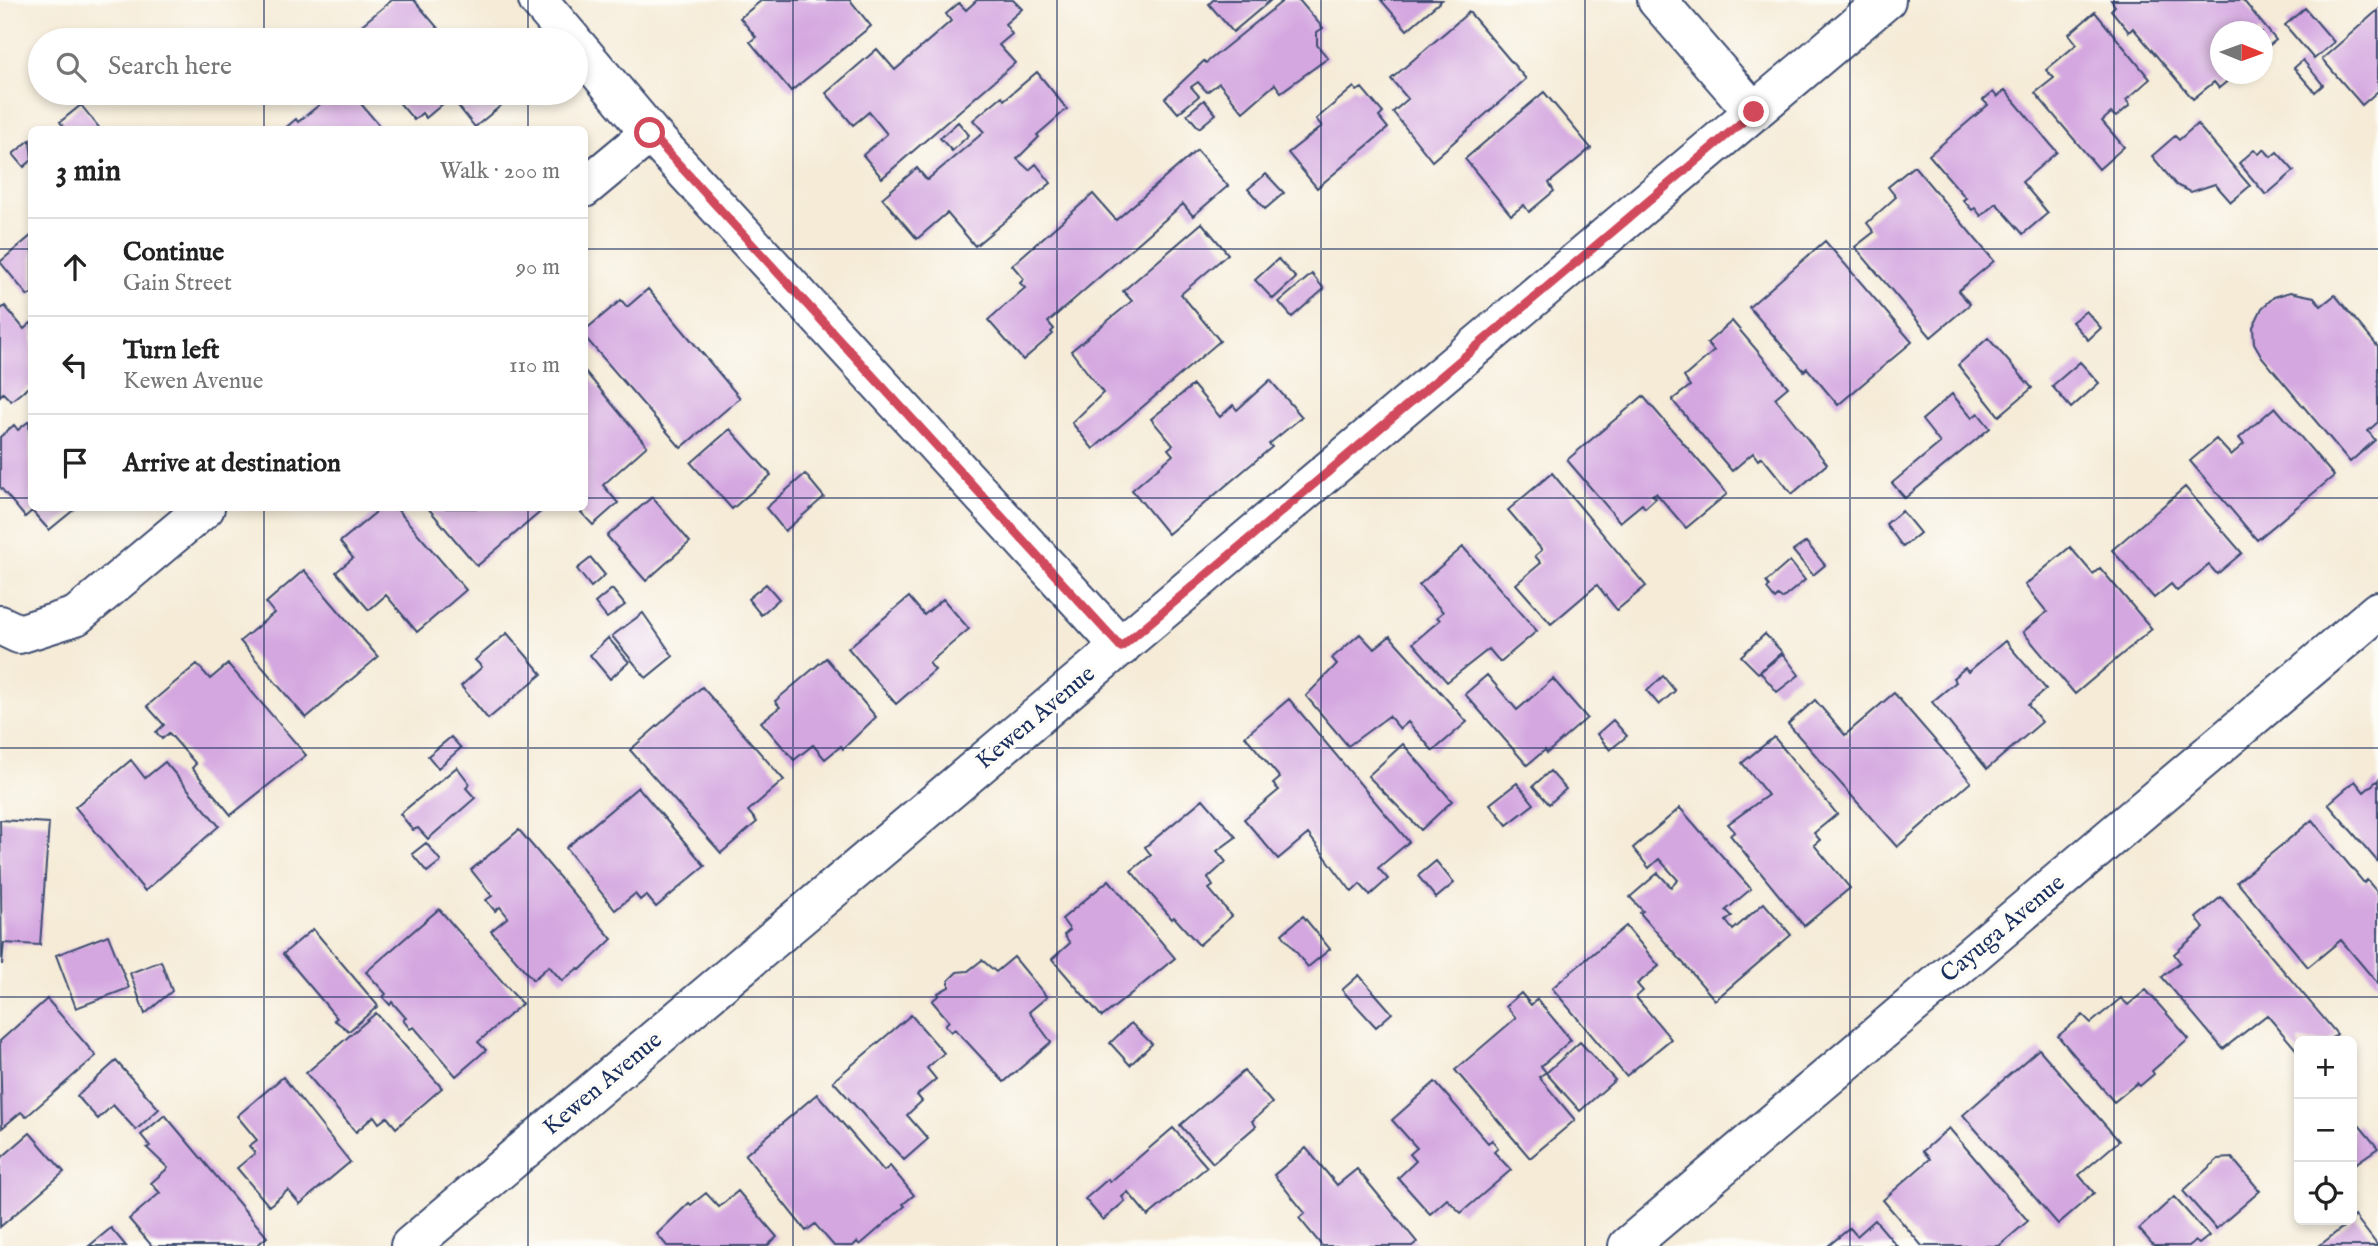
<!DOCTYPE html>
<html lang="en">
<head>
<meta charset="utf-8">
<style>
	body { margin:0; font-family:"IM FELL English",serif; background:#f2f2f2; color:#222 }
	.controls { position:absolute; right:21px; bottom:21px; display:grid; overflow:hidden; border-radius:10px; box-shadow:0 4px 10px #0003 }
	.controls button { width:63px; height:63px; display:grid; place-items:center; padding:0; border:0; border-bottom:2px solid #e0e0e0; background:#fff; color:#222; font:35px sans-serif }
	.compass { position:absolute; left:2210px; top:21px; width:63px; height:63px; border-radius:50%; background:#fff; box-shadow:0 4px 10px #0003; rotate:91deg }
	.stop { position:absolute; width:21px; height:21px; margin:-16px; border:5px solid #d1495b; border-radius:50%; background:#fff }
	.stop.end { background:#d1495b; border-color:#fff; box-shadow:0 2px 7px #0008 }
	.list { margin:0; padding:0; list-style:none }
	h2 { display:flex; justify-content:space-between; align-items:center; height:91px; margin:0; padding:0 28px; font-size:30px }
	h2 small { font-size:23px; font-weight:400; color:#767676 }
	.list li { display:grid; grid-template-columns:46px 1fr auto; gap:21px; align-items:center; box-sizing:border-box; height:98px; padding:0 28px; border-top:2px solid #e0e0e0 }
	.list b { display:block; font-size:26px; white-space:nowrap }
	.list p { margin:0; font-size:23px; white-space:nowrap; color:#767676 }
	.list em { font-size:23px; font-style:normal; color:#767676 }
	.icon { flex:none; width:38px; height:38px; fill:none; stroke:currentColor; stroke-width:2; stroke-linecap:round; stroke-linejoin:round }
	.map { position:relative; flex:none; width:2378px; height:1246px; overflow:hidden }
	.search { position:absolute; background:#fff; box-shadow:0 4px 10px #0003; left:28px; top:28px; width:560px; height:77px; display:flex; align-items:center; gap:18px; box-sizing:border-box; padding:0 24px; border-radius:38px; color:#767676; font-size:26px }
	.panel { position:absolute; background:#fff; box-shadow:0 4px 10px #0003; left:28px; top:126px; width:560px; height:385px; border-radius:10px }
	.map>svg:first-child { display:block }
	.building { fill:#d4a7e0 }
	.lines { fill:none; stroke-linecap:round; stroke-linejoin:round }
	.street-casing { stroke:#3c4b70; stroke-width:42 }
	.street { stroke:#fff; stroke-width:38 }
	.route { stroke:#d1495b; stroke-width:9 }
	.grid { fill:none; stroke:#1b2f5e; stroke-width:2; stroke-opacity:0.55 }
	.labels { text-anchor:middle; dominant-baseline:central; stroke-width:7; stroke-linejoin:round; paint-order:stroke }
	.street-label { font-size:24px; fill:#1b2f5e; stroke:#fdfcf7 }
</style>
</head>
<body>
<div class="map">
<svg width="2378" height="1246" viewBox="0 0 2378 1246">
	<rect width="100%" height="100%" fill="#fdfcf7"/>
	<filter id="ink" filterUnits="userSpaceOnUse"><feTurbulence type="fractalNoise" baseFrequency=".0143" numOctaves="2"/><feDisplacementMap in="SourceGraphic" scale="14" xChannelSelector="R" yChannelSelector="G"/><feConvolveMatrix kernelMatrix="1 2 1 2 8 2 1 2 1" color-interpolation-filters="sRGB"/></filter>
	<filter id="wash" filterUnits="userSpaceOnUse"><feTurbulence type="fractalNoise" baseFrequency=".00686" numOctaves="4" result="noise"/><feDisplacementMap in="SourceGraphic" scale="28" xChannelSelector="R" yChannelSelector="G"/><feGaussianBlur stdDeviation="1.57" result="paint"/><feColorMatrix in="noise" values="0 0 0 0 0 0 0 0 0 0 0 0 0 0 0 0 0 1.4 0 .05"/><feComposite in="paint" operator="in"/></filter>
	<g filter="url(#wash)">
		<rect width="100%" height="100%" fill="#f5ebd7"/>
		<g id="blocks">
			<path class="building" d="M392 0H414L448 40H348L346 38Z
				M762 0H850L871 26 791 91 750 42 756 37 740 18Z
				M977 0H1013L1022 9 1005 24 1012 34 999 45 1015 63 882 178 863 155 887 134 869 112 853 125 826 93 877 49 895 70 951 21 946 14 959 3 966 10Z
				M1213 0H1271L1233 32 1209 4Z
				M1284 0H1299L1323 28 1317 32V45L1328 58 1281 92 1275 84 1243 112 1219 83 1207 92 1198 82 1191 87 1199 96 1178 113 1165 98 1204 61 1206 63Z
				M1381 0H1442L1407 30Z
				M2111 0H2243L2276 40 2262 51V32H2220V74H2236L2219 88 2214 82 2193 99 2133 28 2129 32 2111 10 2115 6Z
				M2305 8 2334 42 2314 59 2285 25Z
				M2378 10V91L2362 105 2322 59Z
				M1469 12 1526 79 1432 161 1393 112 1408 99 1391 79Z
				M2095 12 2150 79 2126 100 2130 105 2116 117 2111 113 2102 121 2124 147 2099 169 2035 93 2054 78 2046 70 2077 44 2069 34Z
				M2303 60 2323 85 2315 92 2294 68Z
				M1037 72 1067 109 1037 135 1039 137 1017 159 1029 170 1036 164 1051 183 975 246 947 213 917 239 882 198 917 168 927 180 984 132 973 120 1002 96 1004 100Z
				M1354 87 1357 91 1362 88 1383 113 1379 117 1388 128 1317 188 1288 153 1322 126 1316 119Z
				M2005 90 2057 152 2022 182 2048 213 2023 234 1996 203 1981 216 1975 208 1972 210 1963 200 1966 198 1929 155 1988 105 1983 100 1993 92 1997 97Z
				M1544 92 1591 148 1549 183 1554 191 1529 212 1524 205 1511 215 1465 159Z
				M334 93H352L383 130H283L296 119 298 122Z
				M391 93H514L515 94 475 127 451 97 426 118 422 113 414 120Z
				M1204 100 1216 114 1199 128 1187 114Z
				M81 105 101 130H66L60 122Z
				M958 122 969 135 952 151 940 138Z
				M2197 124 2250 186 2231 202 2215 184 2191 192 2176 185 2152 156 2175 136 2179 140Z
				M30 140 32 160 24 167 13 154Z
				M2264 149 2271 157 2277 152 2294 171 2266 195 2239 163 2254 150 2259 154Z
				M1197 150 1228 186 1193 216 1183 204 1048 322 1054 329 1051 332 1053 334 1023 360 988 320 1025 288 1020 283 1024 279 1012 265 1093 194 1116 220Z
				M1914 166 1994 261 1958 291 1970 304 1931 337 1855 247 1874 232 1867 223 1896 197 1888 187Z
				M1266 174 1284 193 1265 209 1248 189Z
				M1202 223 1228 254 1181 294 1220 341 1093 449 1072 423 1103 393 1071 351 1132 301 1123 291Z
				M32 235V293L28 296 0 262Z
				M1825 241 1912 342 1838 405 1807 368 1804 371 1749 307Z
				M1278 259 1296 278 1273 299 1255 280Z
				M1312 274 1324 289 1292 317 1279 302Z
				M648 289 740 398 681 448 584 336V331L621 300 627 307Z
				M2290 292 2314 297 2321 306 2335 295 2378 347V422L2368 431 2375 440 2350 462 2262 357 2254 343 2253 327 2262 308 2274 297Z
				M5 306 24 329 32 322V384L11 401 3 393 0 396V310Z
				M2086 311 2101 328 2088 340 2072 322Z
				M1732 321 1788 387 1775 398 1827 464 1792 494 1762 457 1758 460 1753 453 1732 471 1672 400 1690 386 1684 377 1714 351 1707 343Z
				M1988 338 2032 388 1999 416 1958 365Z
				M2080 362 2099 383 2071 408 2052 386Z
				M584 370 647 446 603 485 618 503 593 525 577 508H584Z
				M1270 380 1302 417 1269 444 1272 447 1168 534 1132 490 1173 455 1168 449 1173 445 1151 419 1193 385 1220 417 1233 405 1237 410Z
				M1952 394 1972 418 1978 413 1990 428 1905 498 1892 483 1940 443 1922 420Z
				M1643 396 1727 494 1686 528 1656 493 1652 495 1656 498 1645 508 1642 504 1620 522 1567 460Z
				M2275 407 2334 476 2257 540 2190 461 2216 439 2231 455 2244 444 2239 438Z
				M29 421 32 508H76L49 530 32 511 25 517 0 487V437L14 425 18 430Z
				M730 429 771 475 732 509 691 463Z
				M1552 473 1646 586 1617 610 1597 585 1551 624 1516 584 1541 563 1535 556 1542 550 1508 510Z
				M805 474 824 497 785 531 766 508Z
				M2185 487 2242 553 2217 574 2209 565 2177 591 2171 584 2154 598 2112 550Z
				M652 497 690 542 646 581 607 536Z
				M381 508H396L466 590 417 632 386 595 369 610 336 572 353 558 340 542Z
				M428 508H545L477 566Z
				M1902 511 1920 533 1903 547 1886 524Z
				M1806 542 1825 565 1813 575 1793 551Z
				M1463 547 1537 631 1500 662 1489 649 1447 682 1413 643 1440 620 1437 617 1443 612 1419 585Z
				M2070 547 2093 574 2100 568 2152 629 2075 694 2023 632 2047 612 2025 585Z
				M591 558 605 575 591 587 577 569Z
				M1790 561 1805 580 1782 599 1778 596 1775 599 1767 589 1769 586 1766 582Z
				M304 570 378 657 306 718 240 641 274 613 266 603Z
				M766 584 779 599 761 615 748 599Z
				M612 589 625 605 607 618 595 603Z
				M909 597 924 615 943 599 969 629 929 663 935 670 896 704 848 648Z
				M643 613 673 656 646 678 612 636Z
				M507 633 542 674 488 719 461 686 482 667 475 660Z
				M1360 634 1374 649 1390 636 1467 722 1433 751 1408 722 1400 729 1389 716 1348 746 1306 696 1337 664 1332 658Z
				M1765 634 1782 652 1758 673 1741 656Z
				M608 638 629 662 610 679 590 655Z
				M2005 641 2046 689 2028 705 2042 722 1987 769 1932 702 1956 682 1953 678 1965 668 1968 672Z
				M1783 654 1799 675 1777 692 1760 672Z
				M826 658 876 717 843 749 841 746 825 759 813 745 794 760 761 722 780 707 775 701Z
				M197 664 210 679 228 664 306 755 231 815 192 768 196 764 169 733 162 739 156 732 164 725 147 706Z
				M1487 675 1517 710 1553 679 1587 718 1547 753 1545 750 1527 765 1465 694Z
				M1663 676 1675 691 1659 705 1647 691Z
				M702 687 784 780 748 811 757 822 721 853 630 750Z
				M1894 693 1971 782 1897 847 1788 724 1815 700 1845 735Z
				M1289 699 1409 842 1378 868 1388 879 1370 895 1360 884 1352 892 1308 834 1278 859 1244 819 1279 790 1273 784 1280 778 1245 736Z
				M1613 720 1627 736 1610 750 1597 734Z
				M451 737 461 748 438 768 428 756Z
				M1774 737 1837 814 1814 833 1820 840 1814 845 1850 888 1804 926 1730 835 1735 832 1728 824 1768 795 1742 763Z
				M1403 744 1452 801 1421 830 1368 776Z
				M131 760 145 778 165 762 219 826 145 891 75 807Z
				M457 767 470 784 466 788 475 798 428 839 418 828 413 830 400 814Z
				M1550 771 1566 789 1549 804 1533 786Z
				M2378 780V862L2328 804 2355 781 2364 792Z
				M1517 783 1534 804 1507 825 1490 804Z
				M638 787 705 866 656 907 646 895 640 900 635 894 615 910 566 848Z
				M1203 799 1236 837 1217 851 1226 862 1208 878 1213 886 1209 889 1232 916 1199 945 1174 917 1172 919 1131 871 1151 855 1145 847Z
				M1680 808 1751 889 1726 910 1732 916 1726 921 1733 930 1764 903 1791 935 1715 1000 1640 913 1643 911 1630 897 1658 873 1671 887 1678 880 1659 859 1649 868 1633 848Z
				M0 820 49 823 40 945 4 943 2 965Z
				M2312 820 2364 883 2367 880 2378 893V984L2341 940 2308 967 2237 882Z
				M519 830 612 939 580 970 578 968 562 981 549 966 533 980 491 931 508 917 500 907 495 911 486 900 492 896 471 870Z
				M426 843 441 861 427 872 412 854Z
				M1436 861 1454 883 1436 898 1418 876Z
				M1109 880 1175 958 1102 1017 1052 959 1070 943 1064 935 1070 930 1062 919Z
				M2221 897 2337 1034 2328 1041H2299V1053L2267 1015 2223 1049 2162 977 2180 962 2174 954 2204 928 2196 918Z
				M439 909 522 1004 478 1042 486 1050 456 1076 414 1027 410 1029 403 1020 406 1018 392 1002 390 1005 383 997 386 994 366 972Z
				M1303 916 1330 949 1308 967 1282 934Z
				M1626 926 1659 966 1637 984 1643 991 1636 997 1671 1039 1626 1076 1552 988Z
				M313 929 378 1006 349 1031 334 1020 337 1018 283 954Z
				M108 935 129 988 76 1008 56 955Z
				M1014 957 1047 997 1029 1012 1051 1042 1004 1082 955 1029 951 1032 945 1025 949 1021 932 1001 939 995 938 993 949 987V980L957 972 968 971 982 960 996 972Z
				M161 961 172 991 145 1014 130 973Z
				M1359 975 1392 1013 1376 1027 1342 990Z
				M2146 990 2189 1039 2152 1071 2154 1074 2140 1086 2137 1083 2114 1102 2058 1036 2083 1015 2091 1023 2121 998 2128 1005Z
				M1521 993 1531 1005 1537 999 1571 1040 1541 1066 1546 1072 1539 1077 1575 1120 1530 1158 1455 1070 1516 1018 1506 1006Z
				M47 999 96 1056 26 1117 21 1112 2 1128 0 1041Z
				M376 1013 442 1088 396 1128 387 1117 379 1123 374 1116 356 1132 306 1073Z
				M911 1015 944 1053 927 1068 936 1079 917 1095 922 1101 907 1115 928 1139 904 1160 833 1081Z
				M1131 1023 1152 1044 1130 1065 1110 1043Z
				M1580 1042 1615 1080 1580 1111 1546 1073Z
				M2039 1049 2119 1141 2079 1175 2094 1193 2058 1224 1963 1115Z
				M116 1061 159 1109 136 1130 113 1105 98 1119 77 1096Z
				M1244 1071 1272 1103 1252 1121 1256 1126 1213 1163 1180 1125Z
				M283 1077 350 1162 300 1204 288 1190 269 1206 237 1168 255 1153 249 1146 257 1140 237 1116Z
				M1435 1082 1488 1143 1492 1140 1498 1148 1494 1152 1511 1170 1461 1213 1447 1199 1430 1214 1398 1178 1416 1161 1410 1154 1417 1148 1392 1120Z
				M817 1094 884 1171 890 1166 914 1195 903 1204 905 1206 860 1245 857 1242 853 1246H834L815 1224 806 1231 745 1155Z
				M165 1115 267 1237 256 1246H152L129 1219 160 1193 151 1183 168 1168 147 1148 150 1146 141 1135Z
				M2358 1124 2378 1148 2352 1166V1130Z
				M1173 1128 1207 1167 1148 1216 1128 1192 1122 1197 1125 1201 1103 1220 1085 1199 1108 1179 1110 1182Z
				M1949 1128 2028 1221 1999 1246H1922L1883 1200 1930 1159 1923 1151Z
				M30 1133 64 1172 0 1227V1159Z
				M1306 1148 1337 1185 1357 1169 1417 1242 1412 1246H1322L1299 1218 1305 1213 1274 1175Z
				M2232 1158 2260 1191 2216 1229 2183 1191 2218 1159Z
				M738 1191 777 1237 767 1246H667L657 1234 689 1203 691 1205 706 1193 719 1207Z
				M2174 1197 2209 1236 2199 1244 2195 1241 2189 1246H2154L2139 1229Z
				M2355 1216 2378 1246H2319L2352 1220Z
				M1875 1220 1897 1246H1828L1850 1228 1857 1236Z
				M111 1228 126 1246H89Z"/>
		</g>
	</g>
	<g filter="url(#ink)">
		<use href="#blocks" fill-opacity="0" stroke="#3c4b70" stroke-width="2"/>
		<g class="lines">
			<defs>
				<path id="street" d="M538 0 572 40
					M1657 0 1754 112
					M576 45 650 133 1121 647
					M584 188 650 133
					M0 625 19 634 76 616 205 508
					M410 1246 1886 0
					M1628 1246 2378 611"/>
			</defs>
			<use href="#street" class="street-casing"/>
			<use href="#street" class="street"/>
		</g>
	</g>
	<g class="lines" filter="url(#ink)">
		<path class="route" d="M650 133 1121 647 1754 112"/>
	</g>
	<path class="grid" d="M264 0V40M528 0V40M793 0V1246M1057 0V1246M1321 0V1246M1585 0V1246M1850 0V1246M2114 0V1246M264 93V130M528 93V130M0 249H32M584 249H2378M0 498H32M584 498H2378M264 508V1246M528 508V1246M0 748H2378M0 997H2378"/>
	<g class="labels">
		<g class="street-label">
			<text transform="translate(1036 718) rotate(-40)">Kewen Avenue</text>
			<text transform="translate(2003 929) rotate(-40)">Cayuga Avenue</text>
			<text transform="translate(603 1084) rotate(-40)">Kewen Avenue</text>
		</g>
	</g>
</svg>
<div class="controls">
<button>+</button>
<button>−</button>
<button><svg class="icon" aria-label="locate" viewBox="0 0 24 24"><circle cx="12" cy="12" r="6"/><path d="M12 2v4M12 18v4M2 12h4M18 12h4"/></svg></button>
</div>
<svg class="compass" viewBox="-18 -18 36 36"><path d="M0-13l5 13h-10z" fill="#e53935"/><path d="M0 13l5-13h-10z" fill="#767676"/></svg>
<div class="stop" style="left:650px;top:133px"></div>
<div class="stop end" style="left:1754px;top:112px"></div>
<div class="search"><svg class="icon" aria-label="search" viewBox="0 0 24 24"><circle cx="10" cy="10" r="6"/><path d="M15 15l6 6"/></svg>Search here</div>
<section class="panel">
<h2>3 min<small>Walk · 200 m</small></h2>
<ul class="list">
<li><svg class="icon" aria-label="ahead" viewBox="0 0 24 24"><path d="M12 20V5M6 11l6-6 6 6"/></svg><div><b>Continue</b><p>Gain Street</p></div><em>90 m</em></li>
<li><svg class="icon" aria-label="left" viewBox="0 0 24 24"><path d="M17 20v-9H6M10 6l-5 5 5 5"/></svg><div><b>Turn left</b><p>Kewen Avenue</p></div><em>110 m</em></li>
<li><svg class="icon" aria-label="arrive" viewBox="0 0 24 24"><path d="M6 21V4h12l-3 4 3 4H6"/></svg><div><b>Arrive at destination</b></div></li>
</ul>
</section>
</div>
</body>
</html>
